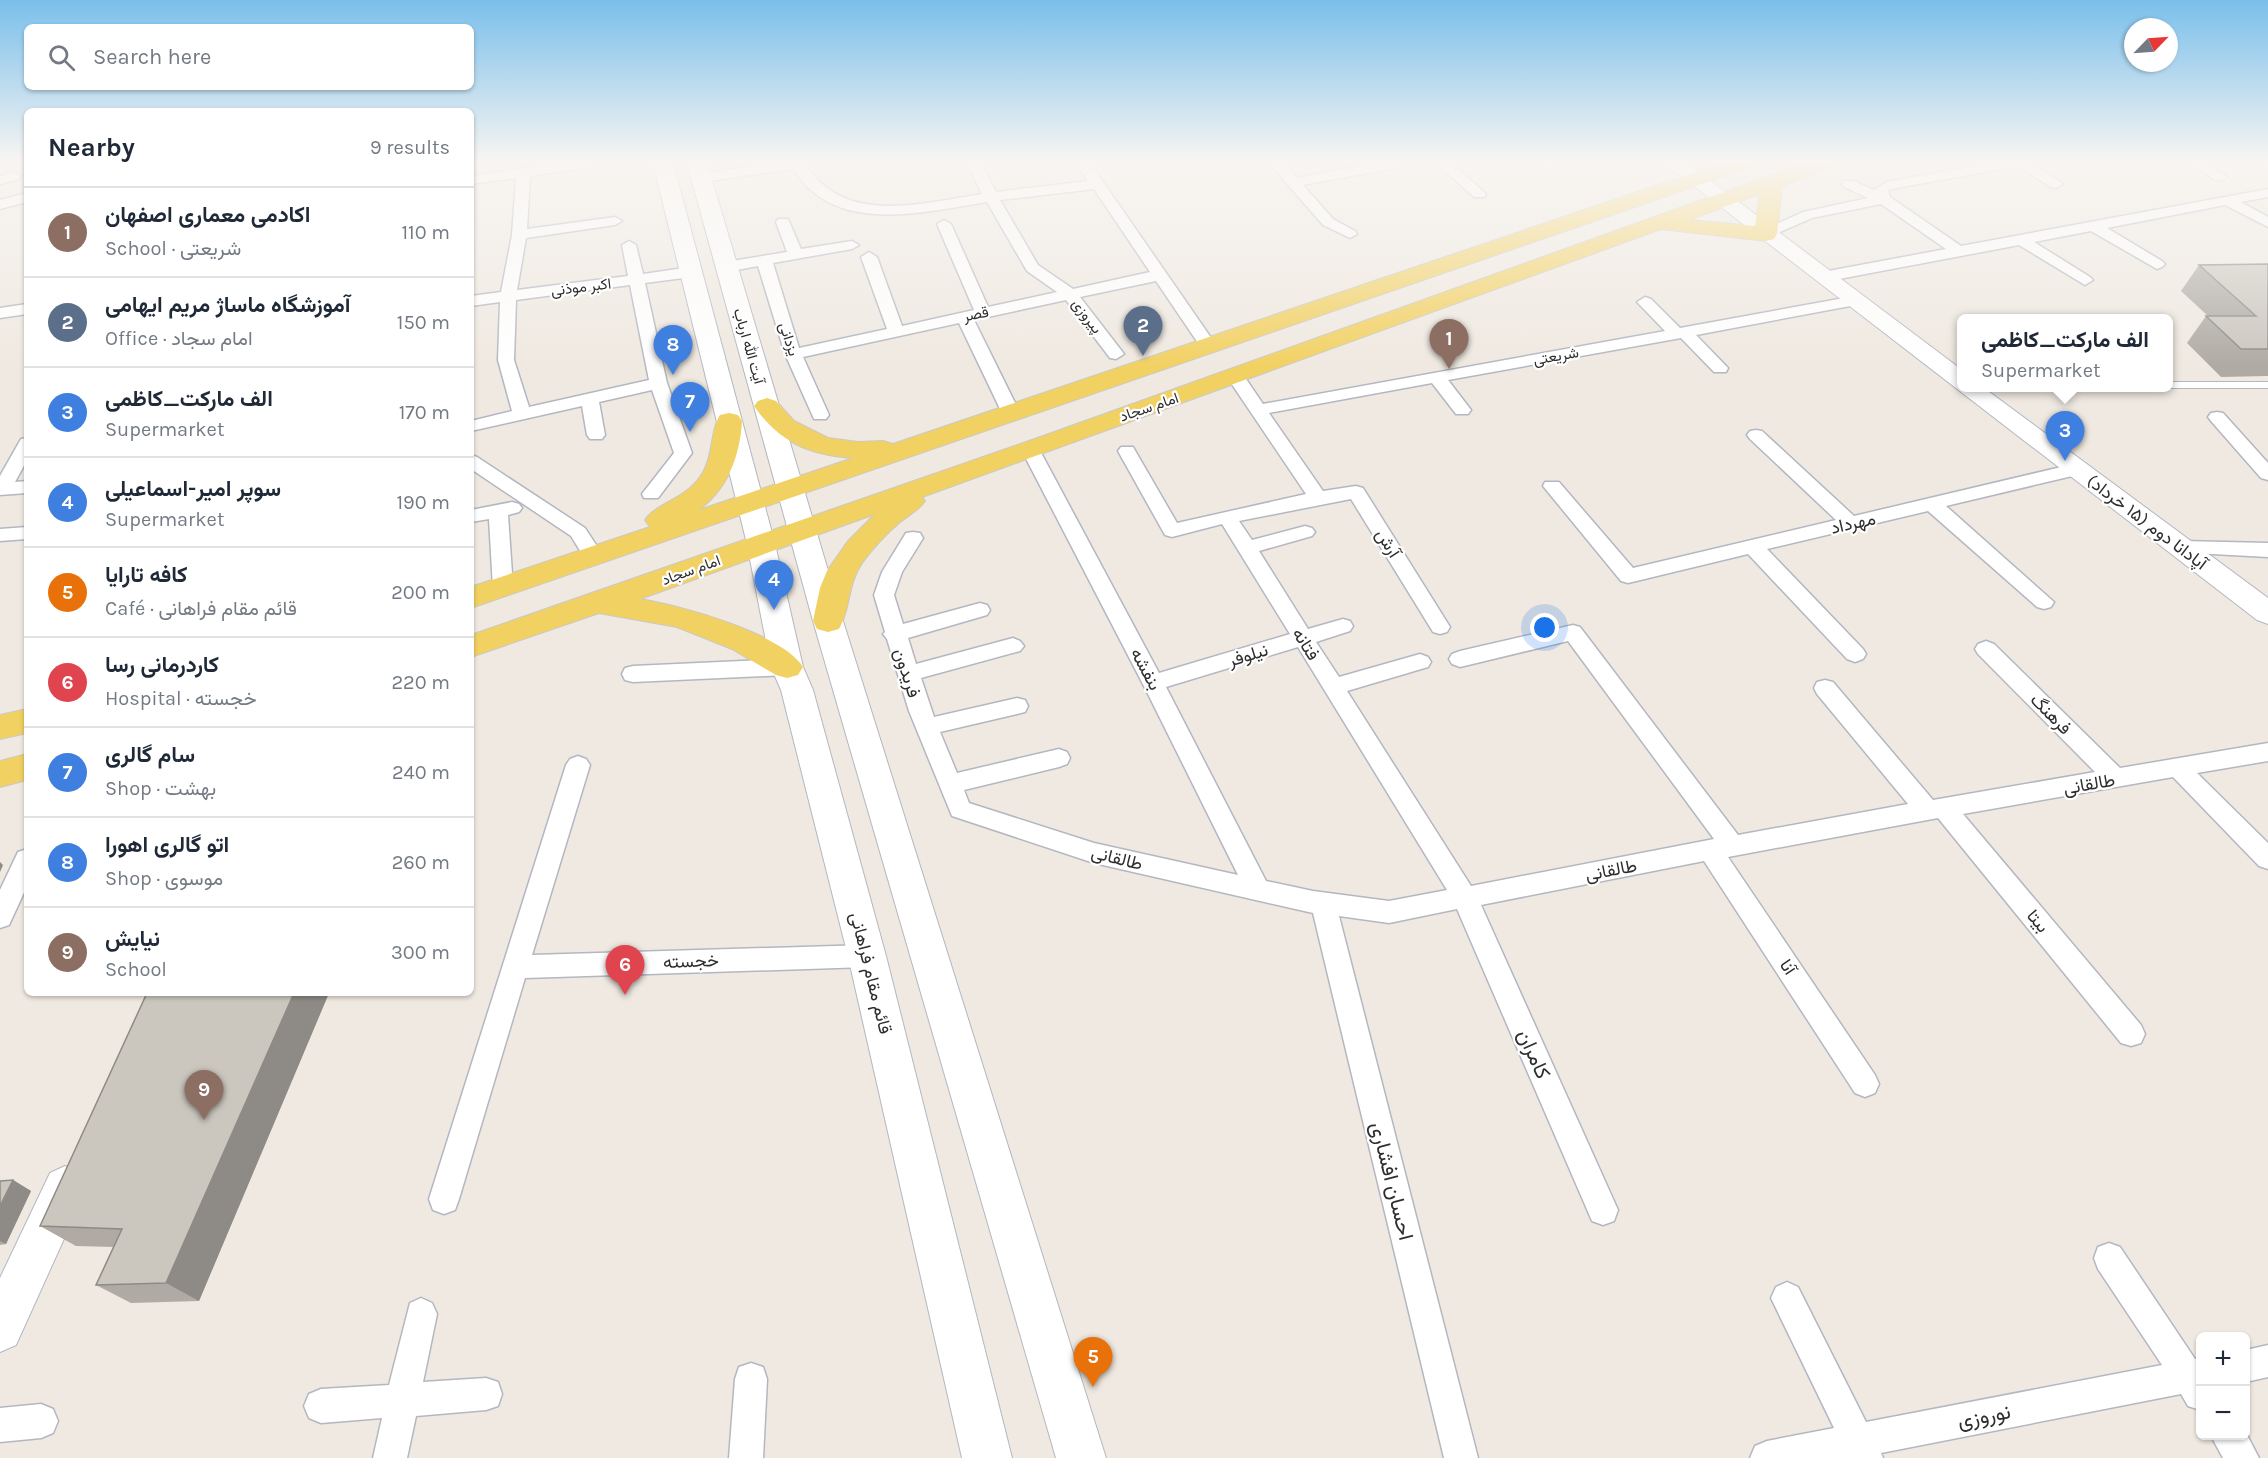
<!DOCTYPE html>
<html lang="en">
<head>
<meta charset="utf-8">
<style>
	body { margin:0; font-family:Karla,Vazirmatn,sans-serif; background:#f2f2f3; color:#1f2937 }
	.controls { position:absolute; right:18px; bottom:18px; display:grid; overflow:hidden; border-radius:9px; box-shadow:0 2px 4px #0004 }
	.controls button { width:54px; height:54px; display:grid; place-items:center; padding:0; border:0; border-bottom:2px solid #e0e1e3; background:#fff; color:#1f2937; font:30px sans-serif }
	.compass { position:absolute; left:2124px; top:18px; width:54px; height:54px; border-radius:50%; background:#fff; box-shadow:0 2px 4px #0004; rotate:65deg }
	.you { position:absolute; left:1545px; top:628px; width:21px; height:21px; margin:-15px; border:4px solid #fff; border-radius:50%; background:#1a73e8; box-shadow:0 0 0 9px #1a73e833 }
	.badge { display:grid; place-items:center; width:39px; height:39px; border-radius:50%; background:#ea580c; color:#fff; font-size:20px; font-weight:700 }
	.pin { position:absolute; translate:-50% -50px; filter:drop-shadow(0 2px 3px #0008) }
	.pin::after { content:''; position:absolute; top:32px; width:21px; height:18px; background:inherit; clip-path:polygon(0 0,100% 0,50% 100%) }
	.popup { position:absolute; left:1957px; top:314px; width:216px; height:78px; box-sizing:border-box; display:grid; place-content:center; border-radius:9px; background:#fff; filter:drop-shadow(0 2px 4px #0005); font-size:20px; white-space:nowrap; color:#747a83 }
	.popup b { font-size:22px; color:#1f2937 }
	.popup::after { content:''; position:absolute; left:50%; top:100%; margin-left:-12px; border:12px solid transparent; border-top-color:#fff }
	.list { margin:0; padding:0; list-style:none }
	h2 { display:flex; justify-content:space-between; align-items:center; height:78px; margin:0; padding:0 24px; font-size:26px }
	h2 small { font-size:20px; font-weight:400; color:#747a83 }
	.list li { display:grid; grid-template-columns:39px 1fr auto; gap:18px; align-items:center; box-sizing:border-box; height:90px; padding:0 24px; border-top:2px solid #e0e1e3 }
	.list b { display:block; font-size:22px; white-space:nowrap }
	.list p { margin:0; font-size:20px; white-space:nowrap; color:#747a83 }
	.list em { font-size:20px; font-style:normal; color:#747a83 }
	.icon { flex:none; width:33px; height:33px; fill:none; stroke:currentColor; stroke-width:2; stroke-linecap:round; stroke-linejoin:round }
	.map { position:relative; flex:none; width:2268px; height:1458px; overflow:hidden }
	.search { position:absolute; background:#fff; box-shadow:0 2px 4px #0004; left:24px; top:24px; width:450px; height:66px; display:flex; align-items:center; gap:15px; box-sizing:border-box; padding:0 21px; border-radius:9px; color:#747a83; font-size:22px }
	.panel { position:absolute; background:#fff; box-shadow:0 2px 4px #0004; left:24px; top:108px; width:450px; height:888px; border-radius:9px }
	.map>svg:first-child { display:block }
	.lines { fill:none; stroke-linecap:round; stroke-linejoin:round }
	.lane-casing { stroke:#b4b7c1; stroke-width:2 }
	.street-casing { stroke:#b4b7c1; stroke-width:3 }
	.secondary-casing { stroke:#b4b7c1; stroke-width:2 }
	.primary-casing { stroke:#c9c9c9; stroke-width:2 }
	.lane { fill:#fff; fill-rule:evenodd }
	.street { fill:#fff; fill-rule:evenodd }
	.secondary { fill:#fff; fill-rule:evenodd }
	.primary { fill:#f2d163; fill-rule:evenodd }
	.wall { fill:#afaba4 }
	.shaded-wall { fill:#8e8b86 }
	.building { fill:#cbc7bf; stroke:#8e8b86; stroke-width:1.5 }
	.labels { text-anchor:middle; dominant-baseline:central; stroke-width:4.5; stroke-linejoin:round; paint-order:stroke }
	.far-street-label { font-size:15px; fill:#2e2e2e; stroke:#fff }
	.street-label { font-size:18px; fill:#2e2e2e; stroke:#fff }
	.near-street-label { font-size:21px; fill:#2e2e2e; stroke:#fff }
</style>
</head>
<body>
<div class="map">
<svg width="2268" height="1458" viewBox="0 0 2268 1458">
	<rect width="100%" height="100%" fill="#efe9e1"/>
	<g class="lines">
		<defs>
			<path id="lane" d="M2168 382H2268V388H2168Z"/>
			<path id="street" d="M560 163H599L592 167 530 176 527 229 615 217 622 221 615 225 526 238 517 290 628 276 622 245 629 241 636 245 643 274 691 267 699 272 691 277 645 283 667 383 692 453 658 498H644L642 494 674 453 652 390 599 402 605 435 602 439H590L587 435 582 406 471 431V421L512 411 498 360 500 302 471 306V296L501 292 512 235 516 178 471 184V176ZM630 285 649 380 529 407 514 360 516 300Z
				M774 163H805C843 227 922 203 982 194L967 163H981L996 192 1088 181 1076 163H1090L1216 345 1208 350 1202 349 1156 281 1080 297 1124 354 1116 359 1110 358 1066 300 974 320 1020 413 1017 417H1005L1002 413 959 323 803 357 829 415 826 419H814L785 354 758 266 726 272 718 267 726 262 787 252 776 222 778 219H788L801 249 852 241 859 245 852 249 773 263 799 348 887 329 861 257 869 252 877 257 902 326 974 310 937 224 944 220 951 224 988 307 1057 292 1027 271 987 202C924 212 833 236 794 169L701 182 694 178 701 174ZM1094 189 1150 272 1073 289 1038 265 1000 200Z
				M1269 163H1284L1297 178 1377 163H1408L1401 167 1303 185 1333 219 1355 231 1357 234 1350 238 1323 225Z
				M1436 163H1452L1486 194 1484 197H1474Z
				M1534 163H1553L1555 166 1548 170Z
				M1990 163H2032L2063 184 2056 188 2051 187 2018 166 1891 189 1888 191 1890 197 1961 246 2268 189V197L2241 202 2268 217V227L2225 205 2107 228 2162 261 2165 264 2162 267 2157 269 2091 231 2034 242 2090 277 2093 280 2085 285 2019 245 1823 282 1818 280 1815 277 1823 272 1946 249 1881 204 1812 218 1766 238 1759 234 1761 231 1803 212 1868 198 1844 187 1842 184 1844 181H1854L1874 190 1887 182Z
				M2189 163H2206L2227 177 2220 181 2215 180Z
				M14 172 21 176 19 179 0 184V176Z
				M27 193V202L0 209V200Z
				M1855 296 1861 298 1863 301 1861 304 1696 335 1728 368 1726 372H1714L1681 338 1448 380 1471 410 1468 414H1456L1432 383 1269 413 1323 491 1356 486 1363 488 1450 627 1447 632 1440 634 1433 632 1351 499 1239 521 1252 540 1305 526 1312 528 1315 532 1312 536 1259 551 1308 629 1343 619 1350 621 1353 626 1350 631 1316 642 1339 677 1420 654 1428 657 1431 662 1428 667 1347 691 1471 886 1714 839 1568 641 1460 667 1452 664 1449 659 1452 654 1460 651 1573 625 1580 627 1738 835 1908 804 1817 694 1814 688 1817 682 1825 680 1833 682 1933 800 2095 772 1978 654 1975 649 1978 644 1986 641 1994 644 2120 768 2268 743V761L2197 773 2268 843V869L2259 866 2173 777 1963 814 2141 1025 2145 1034 2141 1043 2131 1046 2121 1043 1938 818 1728 857 1875 1075 1879 1084 1875 1093 1865 1097 1855 1093 1704 861 1481 905 1618 1210 1614 1221 1603 1225 1592 1221 1457 909 1389 923 1339 916 1478 1458H1444L1313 913 1094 863 952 816 909 711 887 639 883 634 885 632 874 595 882 572 906 533 913 532 920 533 923 538 902 572 894 595 903 624 980 603 987 605 990 610 987 615 908 638 916 664 1013 638 1020 641 1024 646 1020 651 921 678 934 717 1017 698 1025 700 1028 706 1025 712 1017 714 940 732 957 773 1059 749 1067 752 1070 758 1067 764 1059 767 964 790 969 803 1094 843 1238 875 1147 692 1021 449 1024 445H1036L1039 449 1159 673 1290 634 1222 524 1172 537 1165 535 1118 451 1121 447H1133L1177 523 1306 494 1227 377 1230 373H1242L1263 404 1665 331 1637 302 1645 297 1651 299 1680 328ZM1298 647 1447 890 1389 901 1313 891 1266 881 1166 687Z
				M27 304V314L0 318V308Z
				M2217 412 2223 413 2268 463V480L2261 478 2211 421 2208 417 2211 413Z
				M1756 430 1762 431 1854 516 2078 463 2085 465 2087 469 2085 473 1946 506 2054 602 2051 607 2044 609 2037 607 1928 511 1767 549 1863 649 1866 654 1863 659 1855 662 1847 659 1748 554 1628 583 1621 581 1543 486 1545 482H1559L1633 568 1836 520 1750 439 1747 435 1750 431Z
				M27 438V460L15 482 27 481V493L0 495V476L21 439Z
				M471 455 477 457 585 528 604 557 601 562 594 564 587 562 571 536 471 469Z
				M512 502 519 504 522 508 519 512 508 515 513 588 510 593 503 595 496 593 493 588 489 519 471 522V510Z
				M27 527V539L0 541V529Z
				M2182 541 2268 543V557L2175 552 2172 547 2175 542Z
				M787 659 795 661 798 667 795 673 787 675 633 682 625 680 622 674 625 668 633 666Z
				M578 756 586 759 590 765 532 955 867 945 876 948 880 956 876 964 867 967 525 978 459 1199 455 1210 444 1214 433 1210 429 1199 566 765 570 759Z
				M27 849V886L9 925 0 928V890L18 852Z
				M2109 1243 2120 1247 2195 1359 2200 1358V1410L2188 1406 2181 1394 1881 1453 1883 1458H1750L1755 1446 1767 1441 1834 1428 1771 1298 1776 1287 1787 1282 1798 1287 1866 1422 2162 1365 2098 1269 2094 1258 2098 1247Z
				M421 1298 432 1303 437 1314 423 1382 486 1378 498 1382 502 1394 498 1406 486 1410 416 1416 407 1458H373L382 1418 321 1423 309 1418 304 1406 309 1394 321 1389 389 1385 410 1303Z
				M2268 1345V1377L2246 1382V1350Z
				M751 1363 763 1367 767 1379 763 1458H729L735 1379 739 1367Z
				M41 1404 53 1409 58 1421 53 1433 41 1438 0 1442V1408Z
				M2246 1433 2259 1458H2223L2211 1436H2246Z"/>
			<path id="secondary" d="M653 163H673L775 544 803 667 813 690 886 956 1012 1458H962L848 956 781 690 771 667 747 544Z
				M687 163H707L843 621 1106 1458H1056L813 621Z
				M1664 163H1687L1962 370V388H1984L2268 598V624L2257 620Z
				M65 1166 80 1173 87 1188 16 1345 0 1352V1278L50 1173Z"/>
			<path id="primary" d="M1723 163H1754L1751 167 471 608V587L650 527 645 520C655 504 685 499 700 477 714 458 710 430 720 415L729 413 738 415 742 421C740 456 728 488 699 510L853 458C809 455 779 442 754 406L758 401 767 398 776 401 794 421 828 438 858 442 883 441 893 444Z
				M1805 163H1835L1832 167 1782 186 1777 234 1774 239 1766 241 1661 229 922 497 925 501C919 510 909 515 900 522 886 534 873 548 862 563 847 585 851 608 839 629L828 632 817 629 813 621 820 588 827 571 848 541 875 514 640 599C678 605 784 634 803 667L798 675 787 678 776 675 732 649 677 627 599 613 471 657V635L1046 435ZM1760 194 1755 226 1688 220Z
				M27 709V733L0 739V715Z
				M27 754V780L0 787V761Z"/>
		</defs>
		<use href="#lane" class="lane-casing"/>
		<use href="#street" class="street-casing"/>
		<use href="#secondary" class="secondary-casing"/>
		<use href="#primary" class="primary-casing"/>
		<use href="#lane" class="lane"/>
		<use href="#street" class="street"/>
		<use href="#secondary" class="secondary"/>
		<use href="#primary" class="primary"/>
	</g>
	<path class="wall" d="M2268 264V376L2221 377 2187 343 2206 316H2208L2181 291 2199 265Z
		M147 993H329L199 1301 131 1303 96 1285 113 1247 76 1246 40 1226Z
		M13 1180 31 1191 6 1244 0 1245V1181Z"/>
	<path class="shaded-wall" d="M0 862 3 865 0 872Z
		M294 993H329L199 1301 166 1283Z
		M13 1180 31 1191 6 1244 0 1241V1206Z"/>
	<path class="building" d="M2268 264V349H2241L2206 316H2256L2199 265Z
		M147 993H294L166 1283 96 1285 122 1229 40 1226Z
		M13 1180 0 1206V1181Z"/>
	<linearGradient id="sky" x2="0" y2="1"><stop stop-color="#7abfeb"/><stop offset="0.44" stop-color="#f8f5f2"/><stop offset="1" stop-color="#f8f5f2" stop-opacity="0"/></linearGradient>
	<rect width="2268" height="367" fill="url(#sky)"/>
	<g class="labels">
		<g class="far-street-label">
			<text transform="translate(581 287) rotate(-7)">اکبر موذنی</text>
			<text transform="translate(976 314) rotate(-12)">قصر</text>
			<text transform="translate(1087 316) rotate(53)">پیروزی</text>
			<text transform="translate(789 339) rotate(72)">یزدانی</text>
			<text transform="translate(749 346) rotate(74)">آیت الله ارباب</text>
			<text transform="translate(1556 356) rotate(-10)">شریعتی</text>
			<text transform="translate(1149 407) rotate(-19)">امام سجاد</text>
			<text transform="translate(691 570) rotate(-20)">امام سجاد</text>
		</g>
		<g class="street-label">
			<text transform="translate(2147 522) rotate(37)">آپادانا دوم (۱۵ خرداد)</text>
			<text transform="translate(1853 523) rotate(-13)">مهرداد</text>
			<text transform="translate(1388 543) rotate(58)">آرش</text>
			<text transform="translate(1306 644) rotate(58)">فتانه</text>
			<text transform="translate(1248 655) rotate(-17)">نیلوفر</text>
			<text transform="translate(1146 669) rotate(62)">بنفشه</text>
			<text transform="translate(907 673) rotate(72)">فریدون</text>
			<text transform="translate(2051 714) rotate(45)">فرهنگ</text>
			<text transform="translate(2089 784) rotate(-10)">طالقانی</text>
			<text transform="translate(1117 858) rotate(14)">طالقانی</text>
			<text transform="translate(1611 870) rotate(-11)">طالقانی</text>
			<text transform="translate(2038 921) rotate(50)">بیتا</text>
			<text transform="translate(691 961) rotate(-2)">خجسته</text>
			<text transform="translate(1788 967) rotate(56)">آنا</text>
			<text transform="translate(871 973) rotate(76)">قائم مقام فراهانی</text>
		</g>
		<g class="near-street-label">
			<text transform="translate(1534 1054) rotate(66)">کامران</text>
			<text transform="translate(1392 1181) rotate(76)">احسان افشاری</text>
			<text transform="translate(1984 1416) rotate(-11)">نوروزی</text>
		</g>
	</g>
</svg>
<div class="controls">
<button>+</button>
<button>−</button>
</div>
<svg class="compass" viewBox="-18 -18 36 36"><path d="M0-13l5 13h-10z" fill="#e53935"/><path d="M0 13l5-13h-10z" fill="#747a83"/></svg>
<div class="you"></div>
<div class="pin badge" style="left:1449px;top:369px;background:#8d6e63">1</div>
<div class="pin badge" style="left:1143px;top:356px;background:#5c6f8a">2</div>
<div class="pin badge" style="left:2065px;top:461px;background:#3f7fe0">3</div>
<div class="popup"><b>الف مارکت_کاظمی</b>Supermarket</div>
<div class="pin badge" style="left:774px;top:610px;background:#3f7fe0">4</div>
<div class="pin badge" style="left:1093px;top:1387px;background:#e8710a">5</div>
<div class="pin badge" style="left:625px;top:995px;background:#e0444e">6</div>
<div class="pin badge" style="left:690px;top:432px;background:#3f7fe0">7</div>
<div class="pin badge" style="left:673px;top:375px;background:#3f7fe0">8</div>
<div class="pin badge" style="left:204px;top:1120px;background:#8d6e63">9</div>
<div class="search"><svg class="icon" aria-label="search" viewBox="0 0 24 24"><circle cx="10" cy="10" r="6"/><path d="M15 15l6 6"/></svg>Search here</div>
<section class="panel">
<h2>Nearby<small>9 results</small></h2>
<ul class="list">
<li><span class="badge" style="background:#8d6e63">1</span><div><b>اکادمی معماری اصفهان</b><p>School · شریعتی</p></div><em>110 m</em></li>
<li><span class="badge" style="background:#5c6f8a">2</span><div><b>آموزشگاه ماساژ مریم ایهامی</b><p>Office · امام سجاد</p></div><em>150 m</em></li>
<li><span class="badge" style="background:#3f7fe0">3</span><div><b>الف مارکت_کاظمی</b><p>Supermarket</p></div><em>170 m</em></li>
<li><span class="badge" style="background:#3f7fe0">4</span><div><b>سوپر امیر-اسماعیلی</b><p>Supermarket</p></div><em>190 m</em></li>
<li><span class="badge" style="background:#e8710a">5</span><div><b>کافه تارایا</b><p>Café · قائم مقام فراهانی</p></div><em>200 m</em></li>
<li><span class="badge" style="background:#e0444e">6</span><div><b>کاردرمانی رسا</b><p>Hospital · خجسته</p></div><em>220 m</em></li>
<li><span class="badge" style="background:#3f7fe0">7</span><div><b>سام گالری</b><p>Shop · بهشت</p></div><em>240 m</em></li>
<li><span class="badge" style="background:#3f7fe0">8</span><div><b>اتو گالری اهورا</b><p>Shop · موسوی</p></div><em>260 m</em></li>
<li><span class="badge" style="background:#8d6e63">9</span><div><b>نیایش</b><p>School</p></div><em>300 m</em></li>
</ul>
</section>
</div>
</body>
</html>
